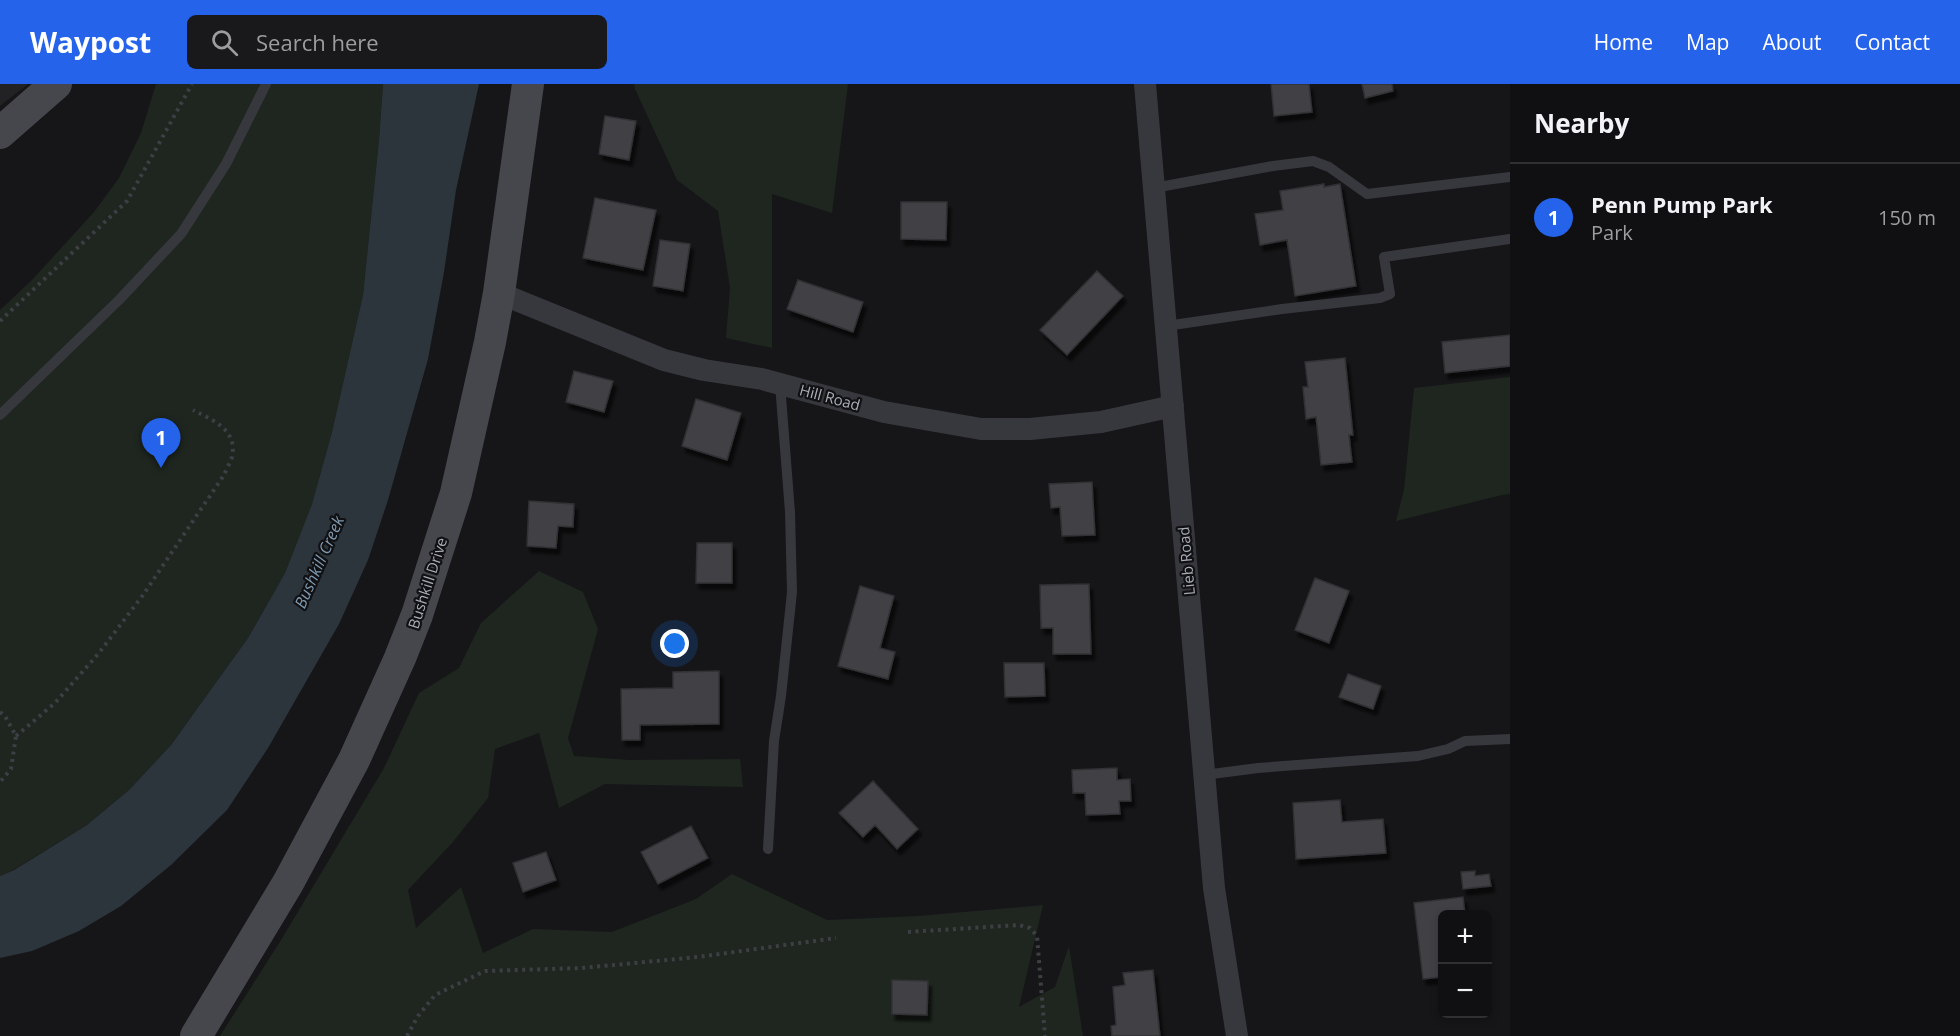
<!DOCTYPE html>
<html lang="en">
<head>
<meta charset="utf-8">
<style>
	body { margin:0; font-family:"Open Sans",sans-serif; background:#19191b; color:#f1f3f6 }
	.controls { position:absolute; right:18px; bottom:18px; display:grid; overflow:hidden; border-radius:9px; box-shadow:0 3px 9px #0003 }
	.controls button { width:54px; height:54px; display:grid; place-items:center; padding:0; border:0; border-bottom:2px solid #303032; background:#101012; color:#f1f3f6; font:30px sans-serif }
	.you { position:absolute; left:675px; top:560px; width:21px; height:21px; margin:-15px; border:4px solid #fff; border-radius:50%; background:#1a73e8; box-shadow:0 0 0 9px #1a73e833 }
	.badge { display:grid; place-items:center; width:39px; height:39px; border-radius:50%; background:#2563eb; color:#fff; font-size:20px; font-weight:700 }
	.pin { position:absolute; translate:-50% -50px; filter:drop-shadow(0 2px 3px #0008) }
	.pin::after { content:''; position:absolute; top:32px; width:21px; height:18px; background:inherit; clip-path:polygon(0 0,100% 0,50% 100%) }
	.list { margin:0; padding:0; list-style:none }
	h2 { display:flex; justify-content:space-between; align-items:center; height:78px; margin:0; padding:0 24px; font-size:26px }
	h2 small { font-size:20px; font-weight:400; color:#9c9d9f }
	.list li { display:grid; grid-template-columns:39px 1fr auto; gap:18px; align-items:center; box-sizing:border-box; height:108px; padding:0 24px; border-top:2px solid #303032 }
	.list b { display:block; font-size:22px; white-space:nowrap }
	.list p { margin:0; font-size:20px; white-space:nowrap; color:#9c9d9f }
	.list em { font-size:20px; font-style:normal; color:#9c9d9f }
	.icon { flex:none; width:33px; height:33px; fill:none; stroke:currentColor; stroke-width:2; stroke-linecap:round; stroke-linejoin:round }
	.map { position:relative; flex:none; width:1510px; height:952px; overflow:hidden }
	header { display:flex; align-items:center; gap:36px; box-sizing:border-box; height:84px; padding:0 30px; background:#2563eb; color:#fff }
	header strong { font-size:28px }
	nav { display:flex; gap:33px; margin-inline-start:auto; font-size:21px }
	.search { width:420px; height:54px; background:#19191b; display:flex; align-items:center; gap:15px; box-sizing:border-box; padding:0 21px; border-radius:9px; color:#9c9d9f; font-size:22px }
	main { display:flex }
	aside { flex:1; background:#101012 }
	.map>svg:first-child { display:block }
	.built { fill:#222225 }
	.green { fill:#1e261f }
	.water { fill:#2c353c }
	.building { fill:#404145; stroke:#303034; stroke-width:1.5; filter:url(#shadow) }
	.lines { fill:none; stroke-linecap:round; stroke-linejoin:round }
	.path { stroke:#3d3f44; stroke-width:4; stroke-dasharray:3 4.5; stroke-linecap:butt }
	.lane { stroke:#37383d; stroke-width:10 }
	.street { stroke:#37383d; stroke-width:22 }
	.secondary { stroke:#45474d; stroke-width:32 }
	.labels { text-anchor:middle; dominant-baseline:central; stroke-width:4.5; stroke-linejoin:round; paint-order:stroke }
	.street-label { font-size:15px; fill:#a8adb8; stroke:#111113 }
	.water-label { font-size:16px; font-style:italic; fill:#7f9bb3; stroke:#111113 }
</style>
</head>
<body>
<header>
<strong>Waypost</strong>
<div class="search"><svg class="icon" aria-label="search" viewBox="0 0 24 24"><circle cx="10" cy="10" r="6"/><path d="M15 15l6 6"/></svg>Search here</div>
<nav><a>Home</a><a>Map</a><a>About</a><a>Contact</a></nav>
</header>
<main>
<div class="map">
<svg width="1510" height="952" viewBox="0 0 1510 952">
	<defs>
		<filter id="shadow"><feDropShadow dx="3.5" dy="6" stdDeviation="1.5" flood-color="#0009"/></filter>
	</defs>
	<rect width="100%" height="100%" fill="#161618"/>
	<path class="built" d="M0 0H28L0 22Z"/>
	<path class="green" d="M156 0H383L379 56 363 211 332 348 312 420 285 489 248 554 171 661 129 706 87 741 13 786 0 792V226L32 196 94 128 119 94 141 49Z
		M634 0H848L832 129 772 110V264L726 254 730 204 718 127 677 96 635 5Z
		M1510 293V410L1502 411 1396 437 1404 406 1414 304Z
		M539 487 583 508 598 545 568 654 574 672 629 676 740 675 743 703 605 700 559 724 539 649 495 665 488 714 452 759 408 806 416 844 461 803 483 869 533 845 612 848 696 815 732 790 827 836 918 832 1043 821 1019 923 1055 903 1069 862 1083 952H220L281 856 384 684 419 609 459 584 481 539Z"/>
	<path class="water" d="M383 0H479L456 106 444 188 428 275 388 416 368 476 339 540 268 664 227 726 171 781 121 822 79 847 32 867 0 874V792L14 786 87 741 129 706 171 661 248 554 285 489 312 420 332 348 363 211 379 56Z"/>
	<path class="building" d="M1271 0H1309L1312 28 1274 32Z
		M1362 0H1392L1393 7 1365 14Z
		M605 32 636 37 629 76 599 70Z
		M1324 100V103L1340 100 1356 202 1295 212 1287 156 1260 161 1255 130 1283 126 1280 107Z
		M595 114 656 126 643 186 583 174Z
		M901 118H947L946 156 901 155Z
		M660 156 690 160 683 207 653 202Z
		M1097 187 1123 212 1067 271 1040 246Z
		M798 196 863 218 853 248 787 225Z
		M1510 251V282L1445 289 1442 258Z
		M1345 274 1353 351H1349L1352 378 1321 381 1316 333 1306 335 1303 303H1308L1305 278Z
		M574 287 613 297 604 328 566 318Z
		M696 315 741 329 727 376 682 362Z
		M1092 398 1095 451 1062 452 1060 423 1051 424 1049 400Z
		M529 417 574 420 573 443 558 442 556 464 527 462Z
		M697 459H732V499H696Z
		M1315 494 1349 507 1329 559 1295 546Z
		M1089 500 1091 570H1053V544H1041L1040 501Z
		M860 502 894 512 880 564 895 568 888 595 838 582Z
		M1004 579H1044L1045 612 1005 613Z
		M719 587V640L640 641V656H622L621 605 673 604V588Z
		M1348 590 1381 602 1373 625 1339 613Z
		M1117 684V696L1130 695 1131 717H1119L1120 730 1086 731 1085 709H1073L1072 686Z
		M873 697 918 745 897 765 875 741 863 753 839 729Z
		M1340 716 1342 738 1383 735 1386 769 1296 775 1293 719Z
		M691 742 708 774 658 800 641 768Z
		M546 768 556 796 523 808 513 779Z
		M1475 787V792L1489 790 1491 802 1463 805 1461 788Z
		M1463 813 1465 830H1442V893L1423 895 1414 819Z
		M1153 886 1160 952H1112L1111 942 1116 941 1113 903 1125 901 1123 889Z
		M892 896 928 897 927 931 892 930Z"/>
	<g class="lines">
		<path class="path" d="M0 237 127 117 192 0
			M0 628 5 632 16 652 11 685 0 698
			M16 652 55 619 99 569 143 511 224 391C226 386 230 379 232 373 238 345 212 336 193 326
			M908 848 1019 841 1030 844 1037 852 1045 952
			M407 952 418 932 435 911 485 887 582 884 698 873 836 854"/>
		<path class="lane" d="M1154 104 1273 82 1313 77 1329 83 1367 110 1510 93
			M1166 242 1282 225 1380 214 1390 210 1384 173 1510 155
			M0 331 119 216 181 150 226 80 266 0
			M1204 691 1258 684 1418 672 1448 665 1465 657 1510 655
			M768 765 774 657 781 612 792 508 790 428 780 300"/>
		<path class="street" d="M1145 0 1214 804 1237 952
			M499 209 664 276 704 286 762 295 884 328 981 345H1030L1101 338 1173 322"/>
		<path class="secondary" d="M0 49 56 0
			M196 952 288 799 354 676 400 574 417 531 456 409 490 258 499 209 528 0"/>
	</g>
	<g class="labels">
		<g class="street-label">
			<text transform="translate(830 313) rotate(15)">Hill Road</text>
			<text transform="translate(1186 477) rotate(-95)">Lieb Road</text>
			<text transform="translate(427 499) rotate(-72)">Bushkill Drive</text>
		</g>
		<g class="water-label">
			<text transform="translate(319 478) rotate(-66)">Bushkill Creek</text>
		</g>
	</g>
</svg>
<div class="controls">
<button>+</button>
<button>−</button>
</div>
<div class="you"></div>
<div class="pin badge" style="left:161px;top:384px">1</div>
</div>
<aside>
<h2>Nearby<small></small></h2>
<ul class="list">
<li><span class="badge">1</span><div><b>Penn Pump Park</b><p>Park</p></div><em>150 m</em></li>
</ul>
</aside>
</main>
</body>
</html>
